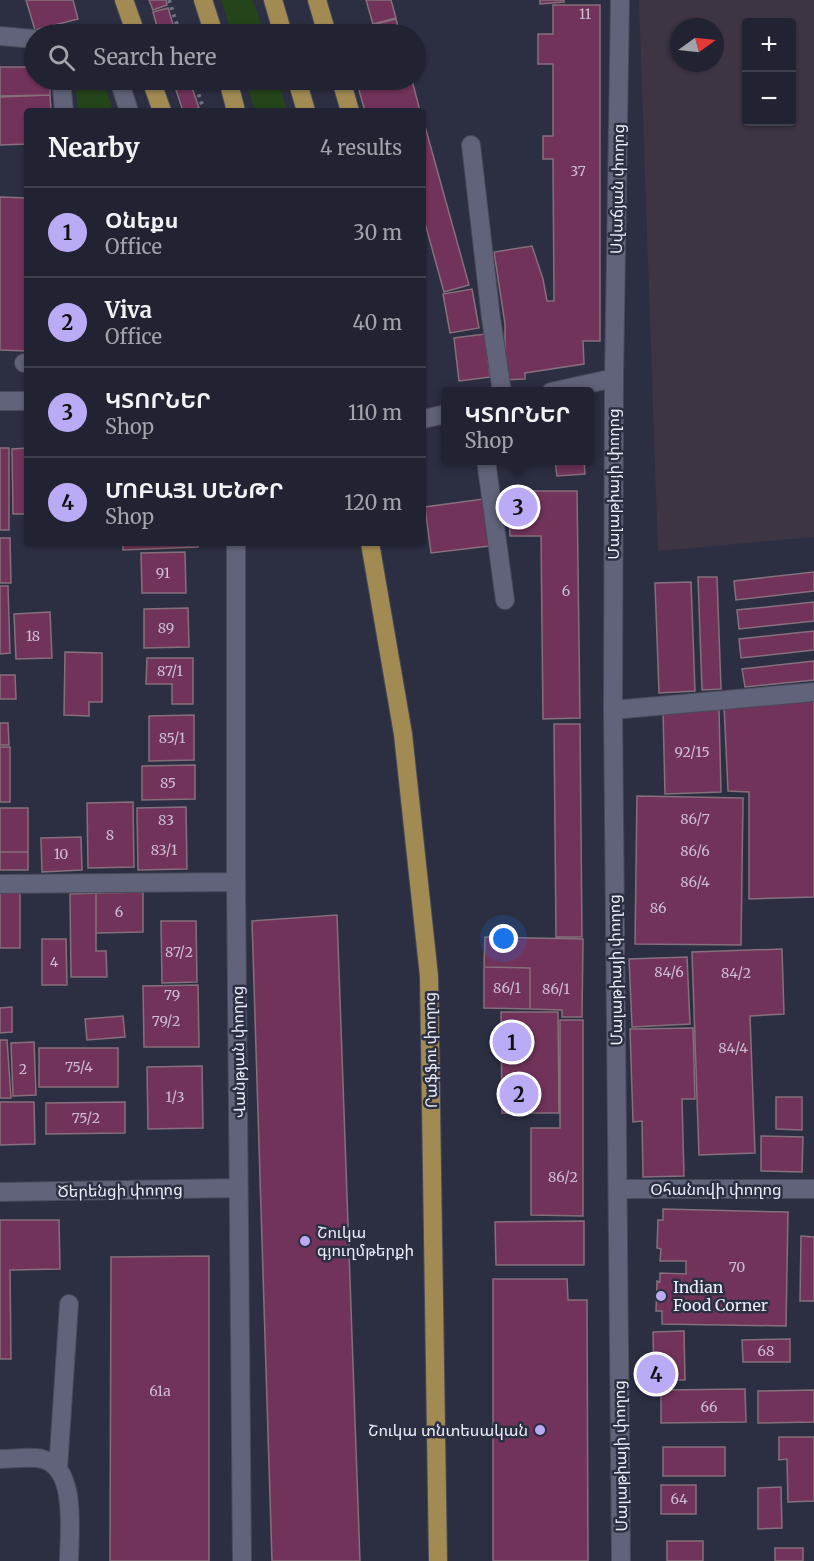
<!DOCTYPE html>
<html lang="en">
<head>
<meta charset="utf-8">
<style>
	body { margin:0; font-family:Merriweather,"Noto Sans Armenian",serif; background:#292b3a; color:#f1f3f6 }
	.controls { position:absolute; right:18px; top:18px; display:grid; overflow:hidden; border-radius:6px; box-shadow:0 2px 4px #0004 }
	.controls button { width:54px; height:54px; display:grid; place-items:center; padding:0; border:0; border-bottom:2px solid #3e404d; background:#212332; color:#f1f3f6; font:30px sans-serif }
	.compass { position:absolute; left:670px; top:18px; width:54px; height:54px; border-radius:50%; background:#212332; box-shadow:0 2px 4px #0004; rotate:75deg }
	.you { position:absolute; left:504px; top:939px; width:21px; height:21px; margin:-15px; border:4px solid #fff; border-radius:50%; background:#1a73e8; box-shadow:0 0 0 9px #1a73e833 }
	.badge { display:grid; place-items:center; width:39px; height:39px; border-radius:50%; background:#bbaaf6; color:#111; font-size:20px; font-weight:700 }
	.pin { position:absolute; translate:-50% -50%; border:3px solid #fff; box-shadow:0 2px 6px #0006 }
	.popup { position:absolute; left:441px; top:387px; width:153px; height:78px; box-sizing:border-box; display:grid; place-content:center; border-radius:6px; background:#212332; filter:drop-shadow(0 2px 4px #0005); font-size:20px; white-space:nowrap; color:#a2a4ac }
	.popup b { font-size:22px; color:#f1f3f6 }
	.popup::after { content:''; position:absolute; left:50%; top:100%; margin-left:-12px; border:12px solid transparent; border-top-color:#212332 }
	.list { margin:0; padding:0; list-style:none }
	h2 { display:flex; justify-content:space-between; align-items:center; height:78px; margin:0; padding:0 24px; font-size:26px }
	h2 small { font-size:20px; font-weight:400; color:#a2a4ac }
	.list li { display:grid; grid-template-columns:39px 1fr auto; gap:18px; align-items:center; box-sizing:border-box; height:90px; padding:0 24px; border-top:2px solid #3e404d }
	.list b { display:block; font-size:22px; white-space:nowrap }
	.list p { margin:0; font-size:20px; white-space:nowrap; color:#a2a4ac }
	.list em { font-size:20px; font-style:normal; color:#a2a4ac }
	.icon { flex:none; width:33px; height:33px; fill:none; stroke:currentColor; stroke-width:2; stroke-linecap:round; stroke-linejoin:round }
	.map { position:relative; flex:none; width:814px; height:1561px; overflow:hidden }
	.search { position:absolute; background:#212332; box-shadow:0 2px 4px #0004; left:24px; top:24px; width:402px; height:66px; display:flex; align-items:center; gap:15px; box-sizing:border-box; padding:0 21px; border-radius:33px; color:#a2a4ac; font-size:22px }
	.panel { position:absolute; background:#212332; box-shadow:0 2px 4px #0004; left:24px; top:108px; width:402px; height:438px; border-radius:6px }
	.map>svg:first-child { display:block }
	.commercial { fill:#3d3444; fill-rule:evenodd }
	.green { fill:#244519 }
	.building { fill:#72335b; stroke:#866f7c; stroke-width:1.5 }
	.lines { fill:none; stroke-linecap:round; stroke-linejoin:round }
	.minor-casing { stroke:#484a5a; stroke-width:20 }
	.major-casing { stroke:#484a5a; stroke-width:20 }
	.path { stroke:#6e7182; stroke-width:4; stroke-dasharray:3 4.5; stroke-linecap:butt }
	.minor { stroke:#606379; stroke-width:18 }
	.major { stroke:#a18b53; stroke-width:18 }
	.poi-dot { fill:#bbaaf6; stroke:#2c2f42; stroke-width:2 }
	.labels { text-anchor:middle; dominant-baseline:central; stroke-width:5; stroke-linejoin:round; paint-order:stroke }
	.number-label { font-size:14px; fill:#cdbed2 }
	.street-label { font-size:16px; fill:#ebedfa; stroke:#2c2f42 }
	.poi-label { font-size:16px; fill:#ebedfa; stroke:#2c2f42; text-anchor:start }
</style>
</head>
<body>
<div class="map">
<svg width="814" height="1561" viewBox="0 0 814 1561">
	<rect width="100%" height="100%" fill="#2c2f42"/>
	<path class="commercial" d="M639 0H814V537L658 551ZM746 22H792V122H746ZM679 27H715V63H679Z"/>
	<path class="green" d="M221 0H253L264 34H232Z
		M75 80H103L113 111H78Z
		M245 80H278L287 111H255Z"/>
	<path class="building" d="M26 0H73L78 19 35 30Z
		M149 0H166L167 5 153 10Z
		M366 0H391L396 18 373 24Z
		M540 0H564V2L540 4Z
		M553 5H600V341H583L584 364 525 373V379L505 380V324L494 252 532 246 543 279 547 301H554L553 159H543V136H553V64H538V34H553Z
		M168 8 176 34H159L153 12Z
		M396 19 400 34H345L344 32Z
		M0 67H34V80H50V95L0 96Z
		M173 80H190L191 83 176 88Z
		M356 80H412L420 111H365Z
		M191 85 199 108 183 111 176 90Z
		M50 95 51 111H27V144L0 145V97Z
		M423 119 469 285 444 292 423 216Z
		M0 197 27 198V351L0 350Z
		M472 289 479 328 450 333 443 294Z
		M485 334 490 377 459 381 454 338Z
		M0 448H9V530H0Z
		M27 448V514H13L12 449Z
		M555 460H584L585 474 557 476Z
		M509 491H577L580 718 543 719 541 536H510Z
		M483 499 489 546 431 553 425 507Z
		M0 538H10L11 583H0Z
		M123 543H198V547L123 550Z
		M185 552 186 593H142L141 553Z
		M814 572V591L736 600 734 581Z
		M698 577H717L721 689 702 690Z
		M691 582 695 691 659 693 655 583Z
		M0 586H8L10 653 0 654Z
		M814 602V621L739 629 737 610Z
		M188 608 189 647 144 648V609Z
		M50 612 52 658 16 659 14 614Z
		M814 631V650L741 658 739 639Z
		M65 652 102 653V702H89V716L64 715Z
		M147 658H193V704H172V684H146Z
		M814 661V680L745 687 742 669Z
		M0 675H15L16 699H0Z
		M814 699V897L749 899V792L728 791 724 705Z
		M719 710 721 792 665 794 663 712Z
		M194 715V760L149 761V716Z
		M0 723H8L9 745H0Z
		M554 724H580L582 937H556Z
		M0 747H10V802H0Z
		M195 765V799L142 800V766Z
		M637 796 743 798 741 945 635 944Z
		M133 802 134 867 88 868 87 803Z
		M186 807 187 869 138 870 137 808Z
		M0 808H28V852H0Z
		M81 837 82 870 42 872 41 838Z
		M0 852H28V870H0Z
		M143 892V932L96 933V893Z
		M0 893H20V948H0Z
		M96 893V951H106L107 977H71L70 894Z
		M337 915 360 1561H272L252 921Z
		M161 921H196L197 982 162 983Z
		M485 937 583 939 582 1017H562V1010L530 1009V968L484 967Z
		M42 939H66L67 985H42Z
		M782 949 784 1014 750 1016 755 1153 699 1155 692 952Z
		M687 957 690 1024 632 1027 629 959Z
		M484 967 530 968V1009L484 1008Z
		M198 985 199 1047H144L143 986Z
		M12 1007V1032L0 1033V1008Z
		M501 1012H558L559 1113H502Z
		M123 1016 125 1037 87 1040 85 1019Z
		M560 1020H583V1216L531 1215V1128H560Z
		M693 1028 695 1099H682L684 1176 643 1177 642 1121 633 1122 630 1029Z
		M0 1040H7L11 1098H0Z
		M34 1042 36 1095 13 1096 11 1043Z
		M39 1048H118V1087H39Z
		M202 1066 203 1128 148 1129 147 1067Z
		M776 1097H802V1130L776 1129Z
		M0 1102H34L35 1144 0 1145Z
		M125 1102V1133L46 1134V1103Z
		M761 1136 803 1137 802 1172 761 1171Z
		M663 1209 788 1212 786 1326 662 1324V1311H656L657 1281 660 1282V1273L686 1274V1261H660L661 1249 657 1248 658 1220H663Z
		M0 1220H59L60 1269 10 1270 11 1359H0Z
		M584 1221V1265H496L495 1222Z
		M801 1236 814 1237V1301H800Z
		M209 1256V1561H110L111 1257Z
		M493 1279H567L568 1300H587L588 1561H493Z
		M684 1331 685 1380H654L653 1332Z
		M790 1339V1362H743L742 1340Z
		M745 1389 746 1422 661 1423V1390Z
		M814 1390V1422L758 1423V1391Z
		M779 1437H814V1501L788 1502 787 1459 779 1460Z
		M663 1447H725V1476H663Z
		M661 1485H696V1514H661Z
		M781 1487 782 1528 758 1529V1488Z
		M667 1541H703V1561H667Z
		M775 1548H803V1561H775Z"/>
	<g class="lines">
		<defs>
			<path id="minor" d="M620 0 614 378 613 710 621 1561
				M0 36 34 39
				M61 80 64 111
				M119 80 129 111
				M471 145 491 318 502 392
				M24 363H27
				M551 392 614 378
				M0 401H27
				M423 419 446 414
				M486 460 505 600
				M236 543V882L242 1561
				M613 710 814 692
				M0 884 236 882
				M618 1189H814
				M0 1192 239 1188
				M0 1459C13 1459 30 1456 42 1459 78 1467 69 1534 69 1561
				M58 1469 69 1304"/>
			<path id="major" d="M124 0 136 34
				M203 0 214 34
				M273 0 283 34
				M317 0 327 34
				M151 80 162 111
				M228 80 236 111
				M297 80 306 111
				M341 80 350 111
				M370 543 403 734 429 976 438 1561"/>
		</defs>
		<use href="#minor" class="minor-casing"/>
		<use href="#major" class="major-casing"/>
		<path class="path" d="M169 0 180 34
			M194 80 204 111"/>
		<use href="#minor" class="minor"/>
		<use href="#major" class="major"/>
	</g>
	<g class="poi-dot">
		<circle cx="305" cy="1241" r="6"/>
		<circle cx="661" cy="1296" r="6"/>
		<circle cx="540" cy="1430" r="6"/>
	</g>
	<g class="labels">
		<g class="number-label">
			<text x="585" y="14">11</text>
			<text x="578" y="171">37</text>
			<text x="163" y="573">91</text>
			<text x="566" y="591">6</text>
			<text x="166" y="628">89</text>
			<text x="33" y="636">18</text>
			<text x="170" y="671">87/1</text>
			<text x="172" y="738">85/1</text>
			<text x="692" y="752">92/15</text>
			<text x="168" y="783">85</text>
			<text x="695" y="819">86/7</text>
			<text x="166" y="820">83</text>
			<text x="110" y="835">8</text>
			<text x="164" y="850">83/1</text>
			<text x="695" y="851">86/6</text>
			<text x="61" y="854">10</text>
			<text x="695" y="882">86/4</text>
			<text x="658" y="908">86</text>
			<text x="119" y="912">6</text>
			<text x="179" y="952">87/2</text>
			<text x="54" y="962">4</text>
			<text x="669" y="972">84/6</text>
			<text x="736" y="973">84/2</text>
			<text x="507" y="988">86/1</text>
			<text x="556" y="989">86/1</text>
			<text x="172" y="995">79</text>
			<text x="166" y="1021">79/2</text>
			<text x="733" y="1048">84/4</text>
			<text x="79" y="1067">75/4</text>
			<text x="23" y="1069">2</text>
			<text x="175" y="1097">1/3</text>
			<text x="86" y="1118">75/2</text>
			<text x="563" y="1177">86/2</text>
			<text x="737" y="1267">70</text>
			<text x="766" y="1351">68</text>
			<text x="160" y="1391">61a</text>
			<text x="709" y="1407">66</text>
			<text x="679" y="1499">64</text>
		</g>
		<g class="street-label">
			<text transform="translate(617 189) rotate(-89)">Սվաճյան փողոց</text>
			<text transform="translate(613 484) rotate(-90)">Մալաթիայի փողոց</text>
			<text transform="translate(615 970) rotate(-91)">Մալաթիայի փողոց</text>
			<text transform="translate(430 1050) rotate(-91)">Րաֆֆու փողոց</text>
			<text transform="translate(238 1052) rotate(-91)">Վանթյան փողոց</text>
			<text x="716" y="1189">Օհանովի փողոց</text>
			<text transform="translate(120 1190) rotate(-1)">Ծերենցի փողոց</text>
			<text transform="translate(620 1456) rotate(-91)">Մալաթիայի փողոց</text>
		</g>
		<g class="poi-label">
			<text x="317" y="1232">Շուկա<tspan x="317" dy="18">գյուղմթերքի</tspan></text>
			<text x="673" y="1287">Indian<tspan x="673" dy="18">Food Corner</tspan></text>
			<text x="528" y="1430" text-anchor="end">Շուկա տնտեսական</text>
		</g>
	</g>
</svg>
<div class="controls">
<button>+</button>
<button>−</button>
</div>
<svg class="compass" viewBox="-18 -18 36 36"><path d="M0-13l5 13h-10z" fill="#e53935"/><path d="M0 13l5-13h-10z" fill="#a2a4ac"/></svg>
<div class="you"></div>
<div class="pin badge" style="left:512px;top:1042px">1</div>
<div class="pin badge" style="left:519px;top:1094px">2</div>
<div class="pin badge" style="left:518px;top:507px">3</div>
<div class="popup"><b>ԿՏՈՐՆԵՐ</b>Shop</div>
<div class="pin badge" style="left:656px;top:1374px">4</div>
<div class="search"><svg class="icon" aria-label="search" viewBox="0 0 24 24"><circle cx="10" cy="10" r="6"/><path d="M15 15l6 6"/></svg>Search here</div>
<section class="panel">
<h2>Nearby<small>4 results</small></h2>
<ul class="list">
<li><span class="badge">1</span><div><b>Օնեքս</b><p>Office</p></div><em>30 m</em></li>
<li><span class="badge">2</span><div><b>Viva</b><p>Office</p></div><em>40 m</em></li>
<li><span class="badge">3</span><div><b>ԿՏՈՐՆԵՐ</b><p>Shop</p></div><em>110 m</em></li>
<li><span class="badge">4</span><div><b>ՄՈԲԱՅԼ ՍԵՆԹՐ</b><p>Shop</p></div><em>120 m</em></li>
</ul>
</section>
</div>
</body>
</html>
